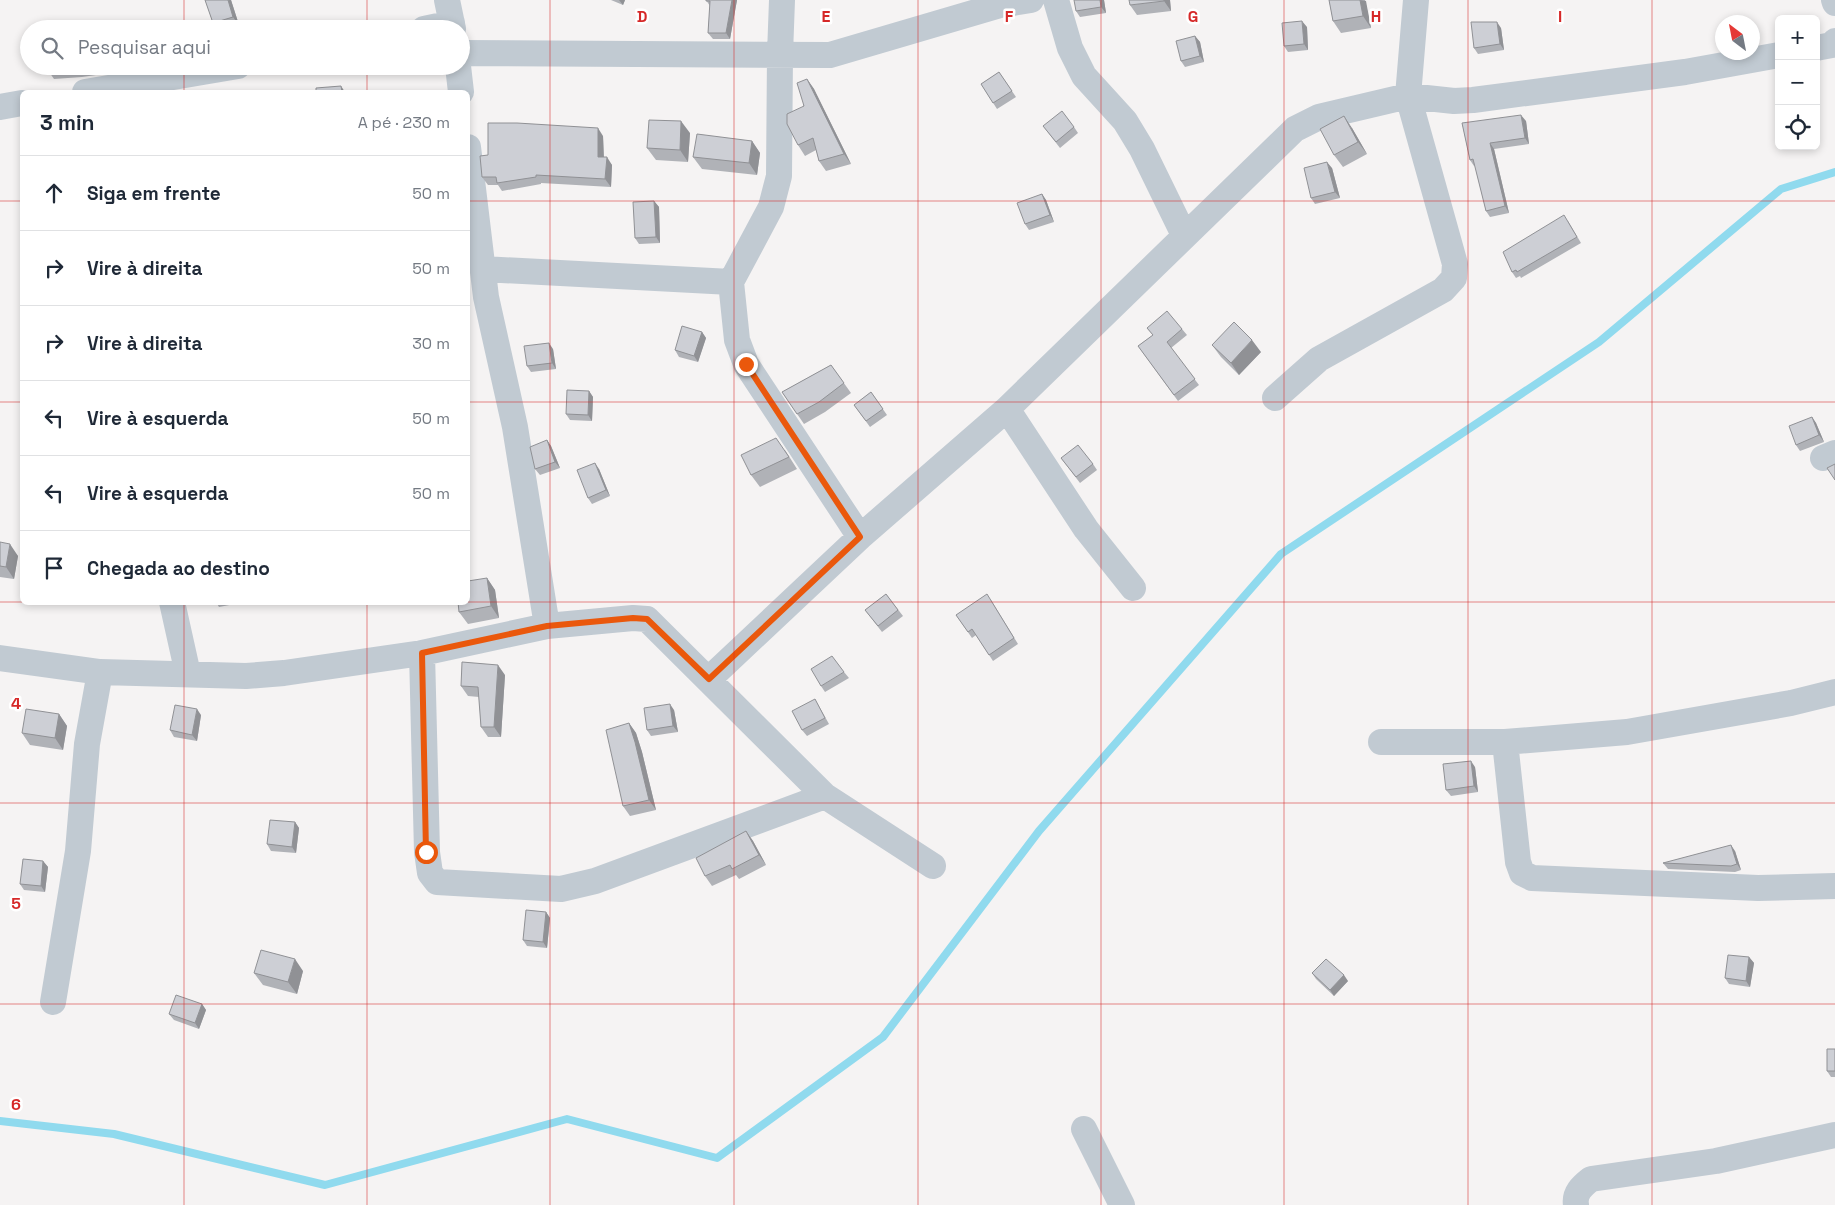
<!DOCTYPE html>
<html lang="pt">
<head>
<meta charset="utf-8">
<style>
	body { margin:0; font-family:"Space Grotesk",sans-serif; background:#f6f6f7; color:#1f2937 }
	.controls { position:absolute; right:15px; top:15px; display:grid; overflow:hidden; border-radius:8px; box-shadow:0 2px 8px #0003 }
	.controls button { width:45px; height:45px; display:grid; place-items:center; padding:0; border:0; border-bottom:1px solid #e0e1e3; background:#fff; color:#1f2937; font:25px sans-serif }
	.compass { position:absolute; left:1715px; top:15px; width:45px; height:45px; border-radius:50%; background:#fff; box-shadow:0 2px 8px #0003; rotate:328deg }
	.stop { position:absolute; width:15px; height:15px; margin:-11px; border:4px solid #ea580c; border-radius:50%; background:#fff }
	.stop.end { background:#ea580c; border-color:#fff; box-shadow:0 1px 5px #0008 }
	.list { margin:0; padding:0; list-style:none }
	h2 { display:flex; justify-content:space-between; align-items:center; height:65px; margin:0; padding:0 20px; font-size:21px }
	h2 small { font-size:16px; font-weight:400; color:#747a83 }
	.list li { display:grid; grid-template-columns:32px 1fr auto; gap:15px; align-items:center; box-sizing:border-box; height:75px; padding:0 20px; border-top:1px solid #e0e1e3 }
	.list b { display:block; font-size:19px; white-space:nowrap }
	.list em { font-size:16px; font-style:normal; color:#747a83 }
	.icon { flex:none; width:28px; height:28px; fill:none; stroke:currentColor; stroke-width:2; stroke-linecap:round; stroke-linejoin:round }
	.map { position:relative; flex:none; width:1835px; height:1205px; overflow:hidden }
	.search { position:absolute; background:#fff; box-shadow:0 2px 8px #0003; left:20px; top:20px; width:450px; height:55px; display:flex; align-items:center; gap:12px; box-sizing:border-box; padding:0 18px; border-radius:28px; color:#747a83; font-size:19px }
	.panel { position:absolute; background:#fff; box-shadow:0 2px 8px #0003; left:20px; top:90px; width:450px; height:515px; border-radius:8px }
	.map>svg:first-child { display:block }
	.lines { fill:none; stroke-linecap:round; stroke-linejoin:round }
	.stream { stroke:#90daee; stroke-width:8 }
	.street { stroke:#c1cad2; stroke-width:26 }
	.wall { fill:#b0b2b7 }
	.shaded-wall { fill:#909195 }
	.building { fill:#cdcfd5; stroke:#909195 }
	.route { stroke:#ea580c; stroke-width:6 }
	.grid { fill:none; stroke:#d62828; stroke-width:1; stroke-opacity:0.55 }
	.grid-label { font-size:16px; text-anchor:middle; font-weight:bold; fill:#d62828; stroke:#fff; stroke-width:5; stroke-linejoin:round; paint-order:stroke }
</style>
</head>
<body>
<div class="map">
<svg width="1835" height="1205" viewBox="0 0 1835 1205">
	<rect width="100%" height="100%" fill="#f5f3f3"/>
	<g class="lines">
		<path class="stream" d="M0 1121 114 1134 325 1185 567 1119 717 1158 883 1037 1039 831 1281 554 1599 342 1781 189 1835 172"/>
		<path class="street" d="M447 0 453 29
			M782 0 780 54 779 176 771 207 731 282 737 340 746 364 860 537
			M1056 0 1070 48 1084 76 1125 121 1142 149 1184 235
			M1834 0 1835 3
			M424 29 452 23
			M1816 48 1832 45 1835 41
			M461 53 830 55 1000 5 1031 0
			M458 66 461 92
			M85 92 238 66
			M0 107 22 103
			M468 147 486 297 515 427 547 626
			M483 269 731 282
			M1275 398 1319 359 1443 290 1454 278 1455 264 1408 96 1416 0
			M1007 409 1086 529 1133 588
			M1823 458 1835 453
			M172 602 188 674
			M422 653 427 852 430 873 437 882 561 889 595 881 825 796
			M0 658 100 672 246 676 284 673 422 653 547 626 633 618 647 619 825 796 933 866
			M709 679 860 537 1007 409 1295 129 1319 117 1408 96 1454 101 1473 100 1685 72 1779 55
			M1381 742H1505L1627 732 1791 703 1835 692
			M1505 742 1518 862 1522 873 1532 878 1758 888 1835 886
			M53 1002 78 851 87 744 100 672
			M1084 1129 1122 1205
			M1576 1205C1574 1193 1582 1186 1591 1179L1716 1161 1835 1135"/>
	</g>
	<path class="wall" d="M205 0H231L239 25 227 29H217L213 23Z
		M611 0H625L623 5Z
		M706 0H737L730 39H713L708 33 710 6Z
		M1104 0 1106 13 1080 17 1076 11Z
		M1170 0 1171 11 1137 15 1130 5Z
		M1329 0H1365L1371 28 1341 33 1333 21Z
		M1307 27 1308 50 1288 52 1284 46Z
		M1501 28 1504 50 1478 54 1474 48Z
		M1195 36 1200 42 1204 62 1185 67 1181 61Z
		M45 66H103V74L82 77 54 79Z
		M999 72 1016 97 997 109 981 84Z
		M807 79 814 89 851 164 826 171 819 161 816 150 805 156 798 145Z
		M1526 121 1529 144 1494 149 1509 213 1490 217 1486 211 1475 165 1474 166 1470 160 1462 123Z
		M1043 126 1074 127 1078 133 1060 148Z
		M1352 128 1367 154 1343 167 1334 155Z
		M690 133 688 162 656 160 647 148Z
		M603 136 604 157 612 165 611 187 541 183V184L502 191 498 185H488L482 177 488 155Z
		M752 141 760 153 757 175 702 169 693 157Z
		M1332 168 1340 198 1315 204 1311 198Z
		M1042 194 1046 200 1054 222 1029 230 1025 224Z
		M654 201 659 207 660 243 639 244 635 238Z
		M1568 221 1581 243 1521 278 1520 276 1516 278 1512 272Z
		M1147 328 1182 329 1187 335 1171 348 1199 385 1178 401 1138 346 1153 335Z
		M702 332 706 338 698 362 679 357 675 350Z
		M1212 345 1261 352 1239 375 1221 357Z
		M553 349 556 369 531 372 527 366Z
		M831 365 851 393 825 412 804 424 782 392Z
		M589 391 593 397 592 421 570 420 566 414Z
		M871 392 887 415 870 427 854 405Z
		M1812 417 1816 423 1824 442 1800 451 1796 445Z
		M547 440 551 446 560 468 540 475 535 469Z
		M785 450 797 469 760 487 751 475Z
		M1061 458 1093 464 1097 470 1080 483Z
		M599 469 610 496 592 504 588 498Z
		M0 542 18 556 14 579 0 577Z
		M487 578 495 590 499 618 468 624 459 612Z
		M886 594 903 616 882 632 865 610Z
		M991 600 1018 644 993 661 976 635 972 638 956 615Z
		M216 602H245L219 607Z
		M844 672 849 678 825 692 821 686Z
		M505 675 501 737H488L481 727 479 697 468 696 461 686Z
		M815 699 829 724 807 736 802 730Z
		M674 710 678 732 651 736 647 730Z
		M59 714 67 726 63 750 30 745 22 733Z
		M201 715 197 741 174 737 170 730Z
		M629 723 636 733 642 752 656 810 630 816 623 806Z
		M1475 767 1478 792 1451 796 1446 790Z
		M295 822 299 828 296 853 271 851 267 844Z
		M746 831 753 841 766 865 739 879 736 875 712 886 705 876Z
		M1735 851 1741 870 1735 872 1668 869 1663 863Z
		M43 861 48 867 45 892 24 890 20 884Z
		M546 912 550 918 547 948 527 946 523 940Z
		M1749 957 1754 963 1750 987 1729 984 1725 978Z
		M303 971 297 994 263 985 254 973Z
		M1312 973 1348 981 1334 996 1316 979Z
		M202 1004 206 1010 199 1029 174 1020 169 1014Z
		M1835 1049V1077H1831L1827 1071Z"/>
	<path class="shaded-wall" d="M228 0H231L239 25 233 17Z
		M619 0H625L623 5Z
		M732 0H737L730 39 726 33Z
		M1100 0H1104L1106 13 1101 7Z
		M1164 0H1170L1171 11 1164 1Z
		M1360 0 1366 1 1371 28 1363 16Z
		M1302 21 1307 27 1308 50 1304 44Z
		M1497 22 1501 28 1504 50 1500 44Z
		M1195 36 1200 42 1204 62 1200 56Z
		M98 66H103V74Z
		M807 79 814 89 851 164 844 154Z
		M341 86 345 92H342Z
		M1521 115 1526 121 1529 144 1525 138Z
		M1344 116 1352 128 1367 154 1358 142Z
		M681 121 690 133 688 162 680 150Z
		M598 128 603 136 604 164 598 157Z
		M752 141 760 153 757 175 749 163Z
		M1490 143 1494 149 1509 213 1505 206Z
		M607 157 612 165 611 187 605 179Z
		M1327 162 1332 168 1340 198 1335 192Z
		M1042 194 1046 200 1054 222 1050 215Z
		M654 201 659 207 660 243 656 237Z
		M702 332 706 338 698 362 694 356Z
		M1252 340 1261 352 1239 375 1231 363Z
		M549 343 553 349 556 369 552 363Z
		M589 391 593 397 592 421 588 415Z
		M1812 417 1816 423 1824 442 1819 435Z
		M547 440 551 446 560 468 555 462Z
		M595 463 599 469 610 496 606 490Z
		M10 544 18 556 14 579 6 567Z
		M487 578 495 590 499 618 491 606Z
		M498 665 505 675 501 737 494 727Z
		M670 704 674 710 678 732 673 726Z
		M197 709 201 715 197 741 192 735Z
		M59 714 67 726 63 750 55 738Z
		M629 723 636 733 642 752 656 810 649 800Z
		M1471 761 1475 767 1478 792 1474 786Z
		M295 822 299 828 296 853 292 847Z
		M746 831 753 841 766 865 759 855Z
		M1731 845 1735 851 1741 870 1737 864Z
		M43 861 48 867 45 892 41 886Z
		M546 912 550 918 547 948 543 942Z
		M1749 957 1754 963 1750 987 1746 981Z
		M295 959 303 971 297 994 288 982Z
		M1344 975 1348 981 1334 996 1330 990Z
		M202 1004 206 1010 199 1029 195 1023Z"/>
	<path class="building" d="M205 0H228L233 17 213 23Z
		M706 0H732L726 33H708L710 1H706Z
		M1074 0H1100L1101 7 1076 11Z
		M1129 0H1164V1L1130 5Z
		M1329 0H1360L1363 16 1333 21Z
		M1302 21 1304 44 1284 46 1282 23Z
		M1471 22H1497L1500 44 1474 48Z
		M1195 36 1200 56 1181 61 1176 41Z
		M999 72 1012 91 993 103 981 84Z
		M807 79 844 154 819 161 813 138 798 145 787 124V114L804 106 797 83Z
		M341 86 342 92H316V88Z
		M1062 111 1074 127 1056 142 1043 126Z
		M1521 115 1525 138 1490 143 1505 206 1486 211 1473 159 1470 160 1462 123Z
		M1344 116 1358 142 1334 155 1320 129Z
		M649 120 681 121 680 150 647 148Z
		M488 123H517L598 128V157H607L605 179 536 175V177L497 183 496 177H482L480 156 488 155Z
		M697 134 752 141 749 163 693 157Z
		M1327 162 1335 192 1311 198 1304 168Z
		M1042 194 1050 215 1025 224 1017 203Z
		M654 201 656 237 635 238 633 202Z
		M1564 215 1577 237 1517 272 1516 270 1512 272 1503 252Z
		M1167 311 1182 329 1167 342 1195 379 1174 395 1138 346 1153 335 1147 328Z
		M1234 322 1252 340 1231 363 1212 345Z
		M682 326 702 332 694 356 675 350Z
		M549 343 552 363 527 366 524 346Z
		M831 365 844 383 819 402 797 414 782 392Z
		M567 390 589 391 588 415 566 414Z
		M871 392 883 409 866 421 854 405Z
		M1812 417 1819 435 1796 445 1789 426Z
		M776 438 789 457 751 475 741 455Z
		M547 440 555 462 535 469 530 447Z
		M1078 445 1093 464 1076 477 1061 458Z
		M595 463 606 490 588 498 577 470Z
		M1835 464V480L1827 468Z
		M0 542 10 544 6 567 0 566Z
		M487 578 491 606 459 612 458 602H468V581Z
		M886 594 898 610 878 626 865 610Z
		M987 594 1014 638 989 655 972 629 968 632 956 615Z
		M832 656 844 672 821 686 811 669Z
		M462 662 498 665 494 727H481L478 687 461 686Z
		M815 699 825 718 802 730 792 711Z
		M670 704 673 726 647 730 644 708Z
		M175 705 197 709 192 735 170 730Z
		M26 709 59 714 55 738 22 733Z
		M629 723 635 742 649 800 623 806 606 730Z
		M1471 761 1474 786 1446 790 1443 764Z
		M270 820 295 822 292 847 267 844Z
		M746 831 759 855 732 869 730 865 705 876 696 858Z
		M1731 845 1737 864 1731 866 1663 863Z
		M23 859 43 861 41 886 20 884Z
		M526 910 546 912 543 942 523 940Z
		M261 950 295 959 288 982 254 973Z
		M1728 955 1749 957 1746 981 1725 978Z
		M1326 959 1344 975 1330 990 1312 973Z
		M176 995 202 1004 195 1023 169 1014Z
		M1827 1049H1835V1071H1827Z"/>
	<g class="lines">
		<path class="route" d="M426 852 422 653 547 626 633 618 647 619 709 679 860 537 746 364"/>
	</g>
	<path class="grid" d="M184 0V29M367 0V29M550 0V1205M734 0V1205M918 0V1205M1101 0V1205M1284 0V1205M1468 0V1205M1652 0V1205M184 66V92M367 66V92M0 201H22M468 201H1835M0 402H22M468 402H1835M0 602H22M22 602H468M184 602V1205M367 602V1205M468 602H1835M0 803H1835M0 1004H1835"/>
	<g class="grid-label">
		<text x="642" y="22">D</text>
		<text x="826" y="22">E</text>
		<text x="1009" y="22">F</text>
		<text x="1193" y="22">G</text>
		<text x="1376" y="22">H</text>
		<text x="1560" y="22">I</text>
		<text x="16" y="709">4</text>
		<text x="16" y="909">5</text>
		<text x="16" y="1110">6</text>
	</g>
</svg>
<div class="controls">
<button>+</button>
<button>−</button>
<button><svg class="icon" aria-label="locate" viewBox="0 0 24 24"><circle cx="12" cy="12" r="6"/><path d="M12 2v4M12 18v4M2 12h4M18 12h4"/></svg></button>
</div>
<svg class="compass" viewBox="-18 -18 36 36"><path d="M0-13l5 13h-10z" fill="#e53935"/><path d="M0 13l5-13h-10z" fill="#747a83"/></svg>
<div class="stop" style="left:426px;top:852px"></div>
<div class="stop end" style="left:746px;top:364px"></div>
<div class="search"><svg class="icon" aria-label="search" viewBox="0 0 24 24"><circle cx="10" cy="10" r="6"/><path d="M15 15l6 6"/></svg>Pesquisar aqui</div>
<section class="panel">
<h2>3 min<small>A pé · 230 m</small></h2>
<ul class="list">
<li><svg class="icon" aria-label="ahead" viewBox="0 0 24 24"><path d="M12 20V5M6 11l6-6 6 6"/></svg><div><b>Siga em frente</b></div><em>50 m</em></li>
<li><svg class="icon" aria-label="right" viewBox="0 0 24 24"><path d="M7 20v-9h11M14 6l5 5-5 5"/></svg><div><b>Vire à direita</b></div><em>50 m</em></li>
<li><svg class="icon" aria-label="right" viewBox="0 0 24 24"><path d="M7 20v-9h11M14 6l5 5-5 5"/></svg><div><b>Vire à direita</b></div><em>30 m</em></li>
<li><svg class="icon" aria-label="left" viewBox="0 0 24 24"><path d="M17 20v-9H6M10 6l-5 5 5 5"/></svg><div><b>Vire à esquerda</b></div><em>50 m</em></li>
<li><svg class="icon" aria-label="left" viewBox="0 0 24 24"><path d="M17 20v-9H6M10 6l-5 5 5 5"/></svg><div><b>Vire à esquerda</b></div><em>50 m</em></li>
<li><svg class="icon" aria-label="arrive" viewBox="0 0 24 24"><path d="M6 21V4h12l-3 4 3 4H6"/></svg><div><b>Chegada ao destino</b></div></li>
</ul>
</section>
</div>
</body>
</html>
